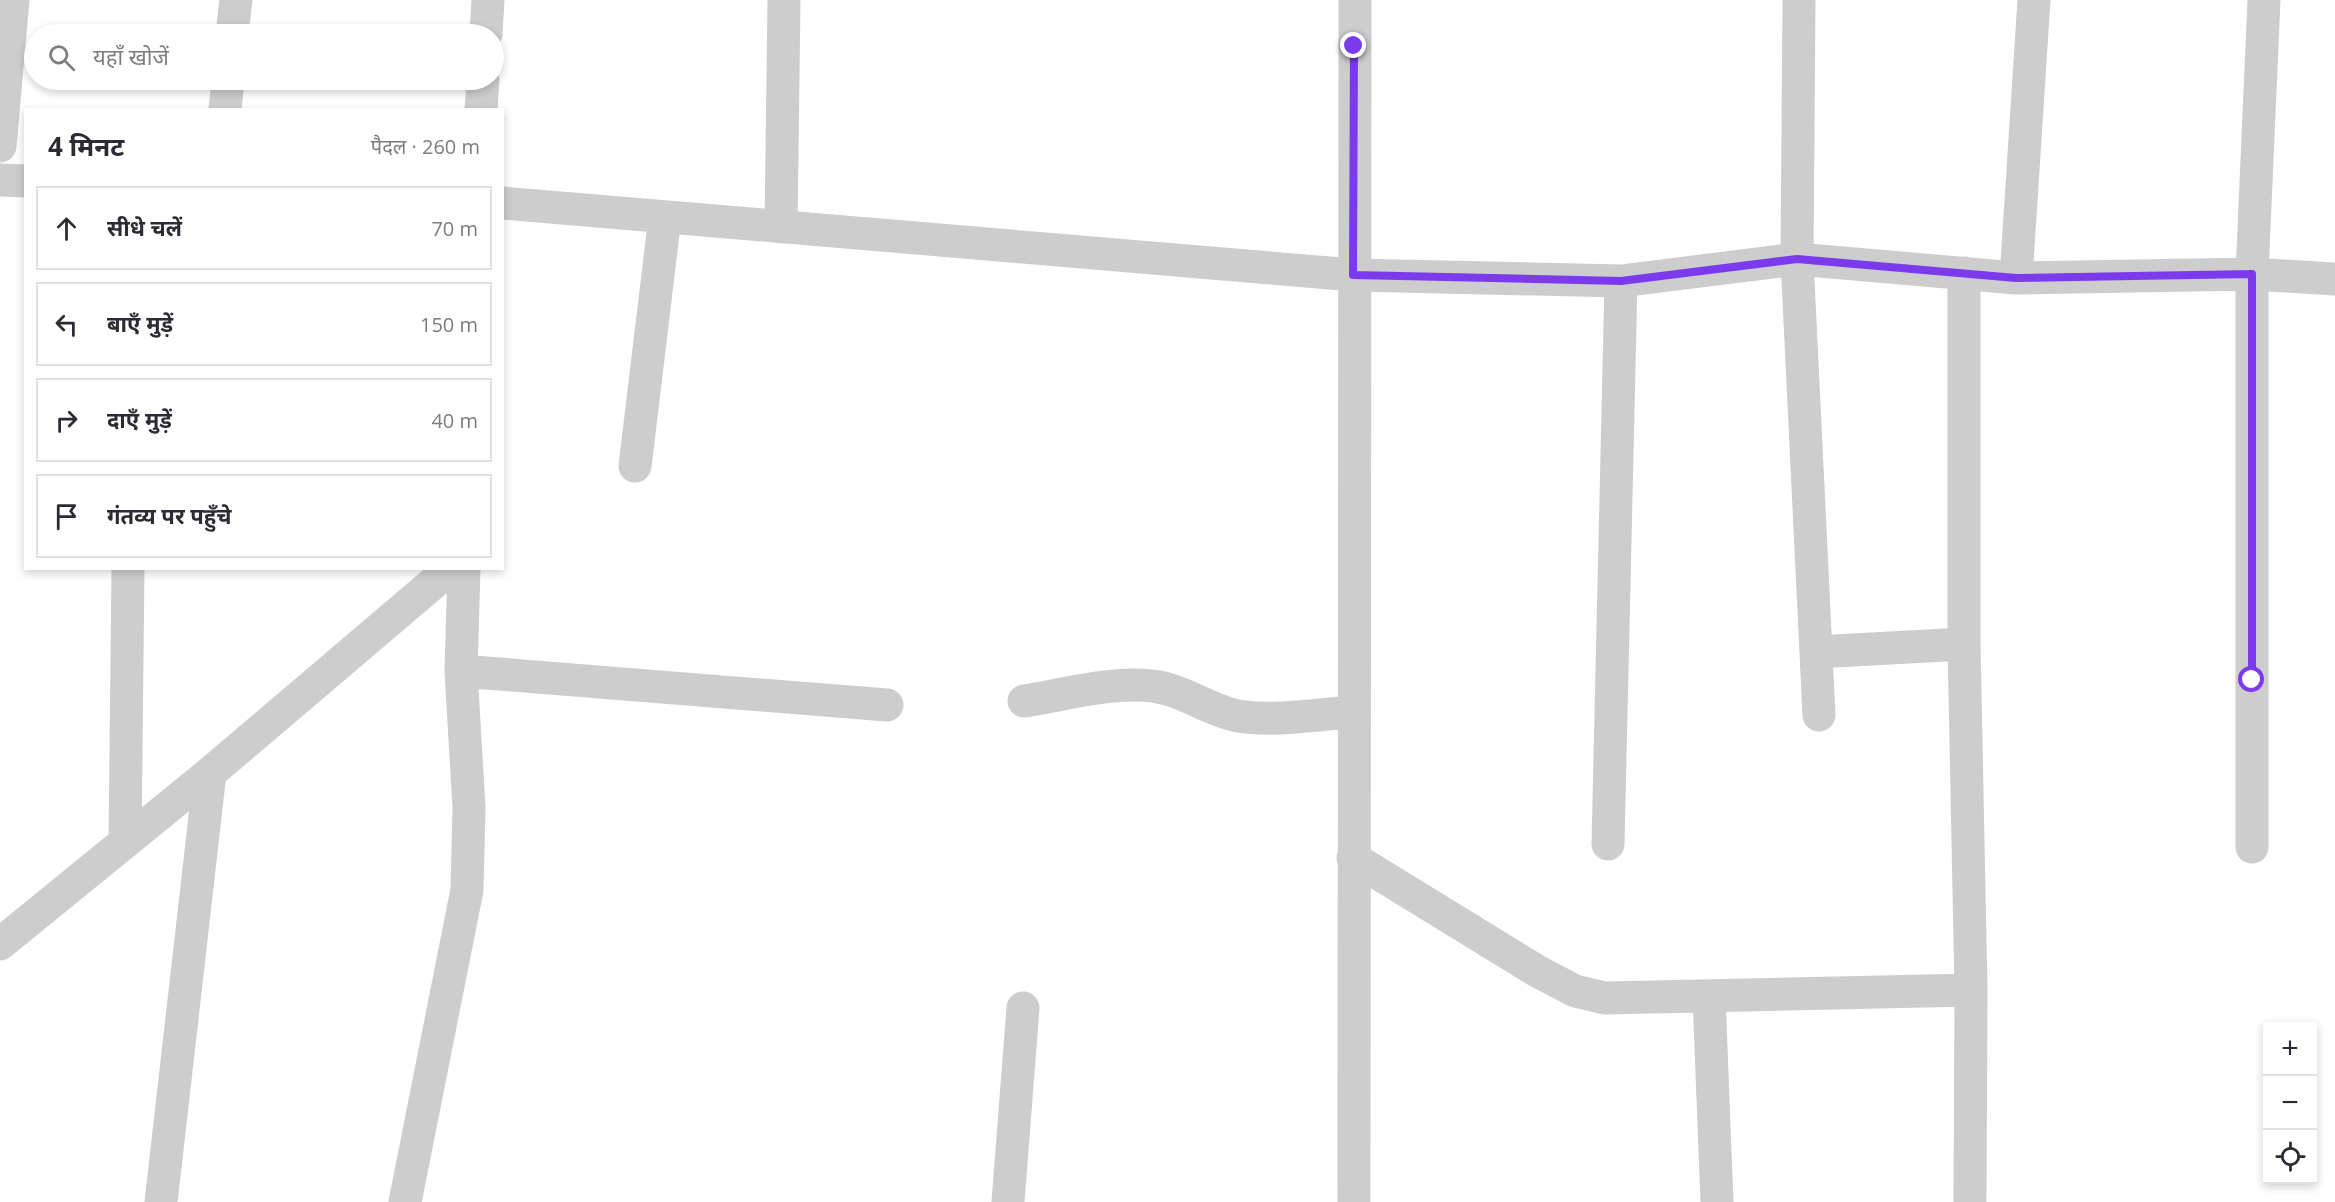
<!DOCTYPE html>
<html lang="hi">
<head>
<meta charset="utf-8">
<style>
	body { margin:0; font-family:"Open Sans","Noto Sans Devanagari",sans-serif; background:#f2f2f3; color:#2b2b33 }
	.controls { position:absolute; right:18px; bottom:18px; display:grid; overflow:hidden; border-radius:0px; box-shadow:0 3px 9px #0003 }
	.controls button { width:54px; height:54px; display:grid; place-items:center; padding:0; border:0; border-bottom:2px solid #e1e1e2; background:#fff; color:#2b2b33; font:30px sans-serif }
	.stop { position:absolute; width:18px; height:18px; margin:-14px; border:4px solid #7c3aed; border-radius:50%; background:#fff }
	.stop.end { background:#7c3aed; border-color:#fff; box-shadow:0 2px 6px #0008 }
	.list { margin:0; padding:0; list-style:none }
	h2 { display:flex; justify-content:space-between; align-items:center; height:78px; margin:0; padding:0 24px; font-size:26px }
	h2 small { font-size:20px; font-weight:400; color:#7c7c81 }
	.list li { display:grid; grid-template-columns:39px 1fr auto; gap:18px; align-items:center; box-sizing:border-box; height:84px; margin:0 12px 12px; padding:0 12px; border:2px solid #e1e1e2; border-radius:0px }
	.list b { display:block; font-size:22px; white-space:nowrap }
	.list em { font-size:20px; font-style:normal; color:#7c7c81 }
	.icon { flex:none; width:33px; height:33px; fill:none; stroke:currentColor; stroke-width:2; stroke-linecap:round; stroke-linejoin:round }
	.map { position:relative; flex:none; width:2335px; height:1202px; overflow:hidden }
	.search { position:absolute; background:#fff; box-shadow:0 3px 9px #0003; left:24px; top:24px; width:480px; height:66px; display:flex; align-items:center; gap:15px; box-sizing:border-box; padding:0 21px; border-radius:33px; color:#7c7c81; font-size:22px }
	.panel { position:absolute; background:#fff; box-shadow:0 3px 9px #0003; left:24px; top:108px; width:480px; height:462px; border-radius:0px }
	.map>svg:first-child { display:block }
	.lines { fill:none; stroke-linecap:round; stroke-linejoin:round }
	.minor { stroke:#cdcdcd; stroke-width:33 }
	.route { stroke:#7c3aed; stroke-width:8 }
</style>
</head>
<body>
<div class="map">
<svg width="2335" height="1202" viewBox="0 0 2335 1202">
	<rect width="100%" height="100%" fill="#fff"/>
	<g class="lines">
		<path class="minor" d="M1799 0 1797 259 1819 715
			M232 34 236 0
			M486 34 488 0
			M225 110 228 80
			M481 110 483 80
			M0 146 13 0
			M0 180 26 181
			M502 203 1353 275 1621 281 1797 259 2016 278 2252 274 2335 279
			M781 227 784 0
			M1964 273V644L1971 990 1970 1202
			M2016 278 2034 0
			M635 466 665 217
			M1816 652 1964 644
			M461 671 887 705
			M1024 701C1063 695 1113 681 1152 686 1182 689 1208 710 1238 716 1272 722 1319 714 1353 712
			M125 842 128 568
			M1608 844 1621 281
			M2252 847V274L2264 0
			M1353 858 1537 971 1575 991 1605 998 1971 990
			M0 944 210 773 451 568
			M1709 996 1717 1202
			M161 1202 210 773
			M405 1202 467 890 469 808 461 671 464 568
			M1008 1202 1023 1008
			M1354 1202 1355 0"/>
	</g>
	<g class="lines">
		<path class="route" d="M1354 46 1353 275 1621 281 1797 259 2016 278 2252 274V680"/>
	</g>
</svg>
<div class="controls">
<button>+</button>
<button>−</button>
<button><svg class="icon" aria-label="locate" viewBox="0 0 24 24"><circle cx="12" cy="12" r="6"/><path d="M12 2v4M12 18v4M2 12h4M18 12h4"/></svg></button>
</div>
<div class="stop" style="left:2252px;top:680px"></div>
<div class="stop end" style="left:1354px;top:46px"></div>
<div class="search"><svg class="icon" aria-label="search" viewBox="0 0 24 24"><circle cx="10" cy="10" r="6"/><path d="M15 15l6 6"/></svg>यहाँ खोजें</div>
<section class="panel">
<h2>4 मिनट<small>पैदल · 260 m</small></h2>
<ul class="list">
<li><svg class="icon" aria-label="ahead" viewBox="0 0 24 24"><path d="M12 20V5M6 11l6-6 6 6"/></svg><div><b>सीधे चलें</b></div><em>70 m</em></li>
<li><svg class="icon" aria-label="left" viewBox="0 0 24 24"><path d="M17 20v-9H6M10 6l-5 5 5 5"/></svg><div><b>बाएँ मुड़ें</b></div><em>150 m</em></li>
<li><svg class="icon" aria-label="right" viewBox="0 0 24 24"><path d="M7 20v-9h11M14 6l5 5-5 5"/></svg><div><b>दाएँ मुड़ें</b></div><em>40 m</em></li>
<li><svg class="icon" aria-label="arrive" viewBox="0 0 24 24"><path d="M6 21V4h12l-3 4 3 4H6"/></svg><div><b>गंतव्य पर पहुँचे</b></div></li>
</ul>
</section>
</div>
</body>
</html>
